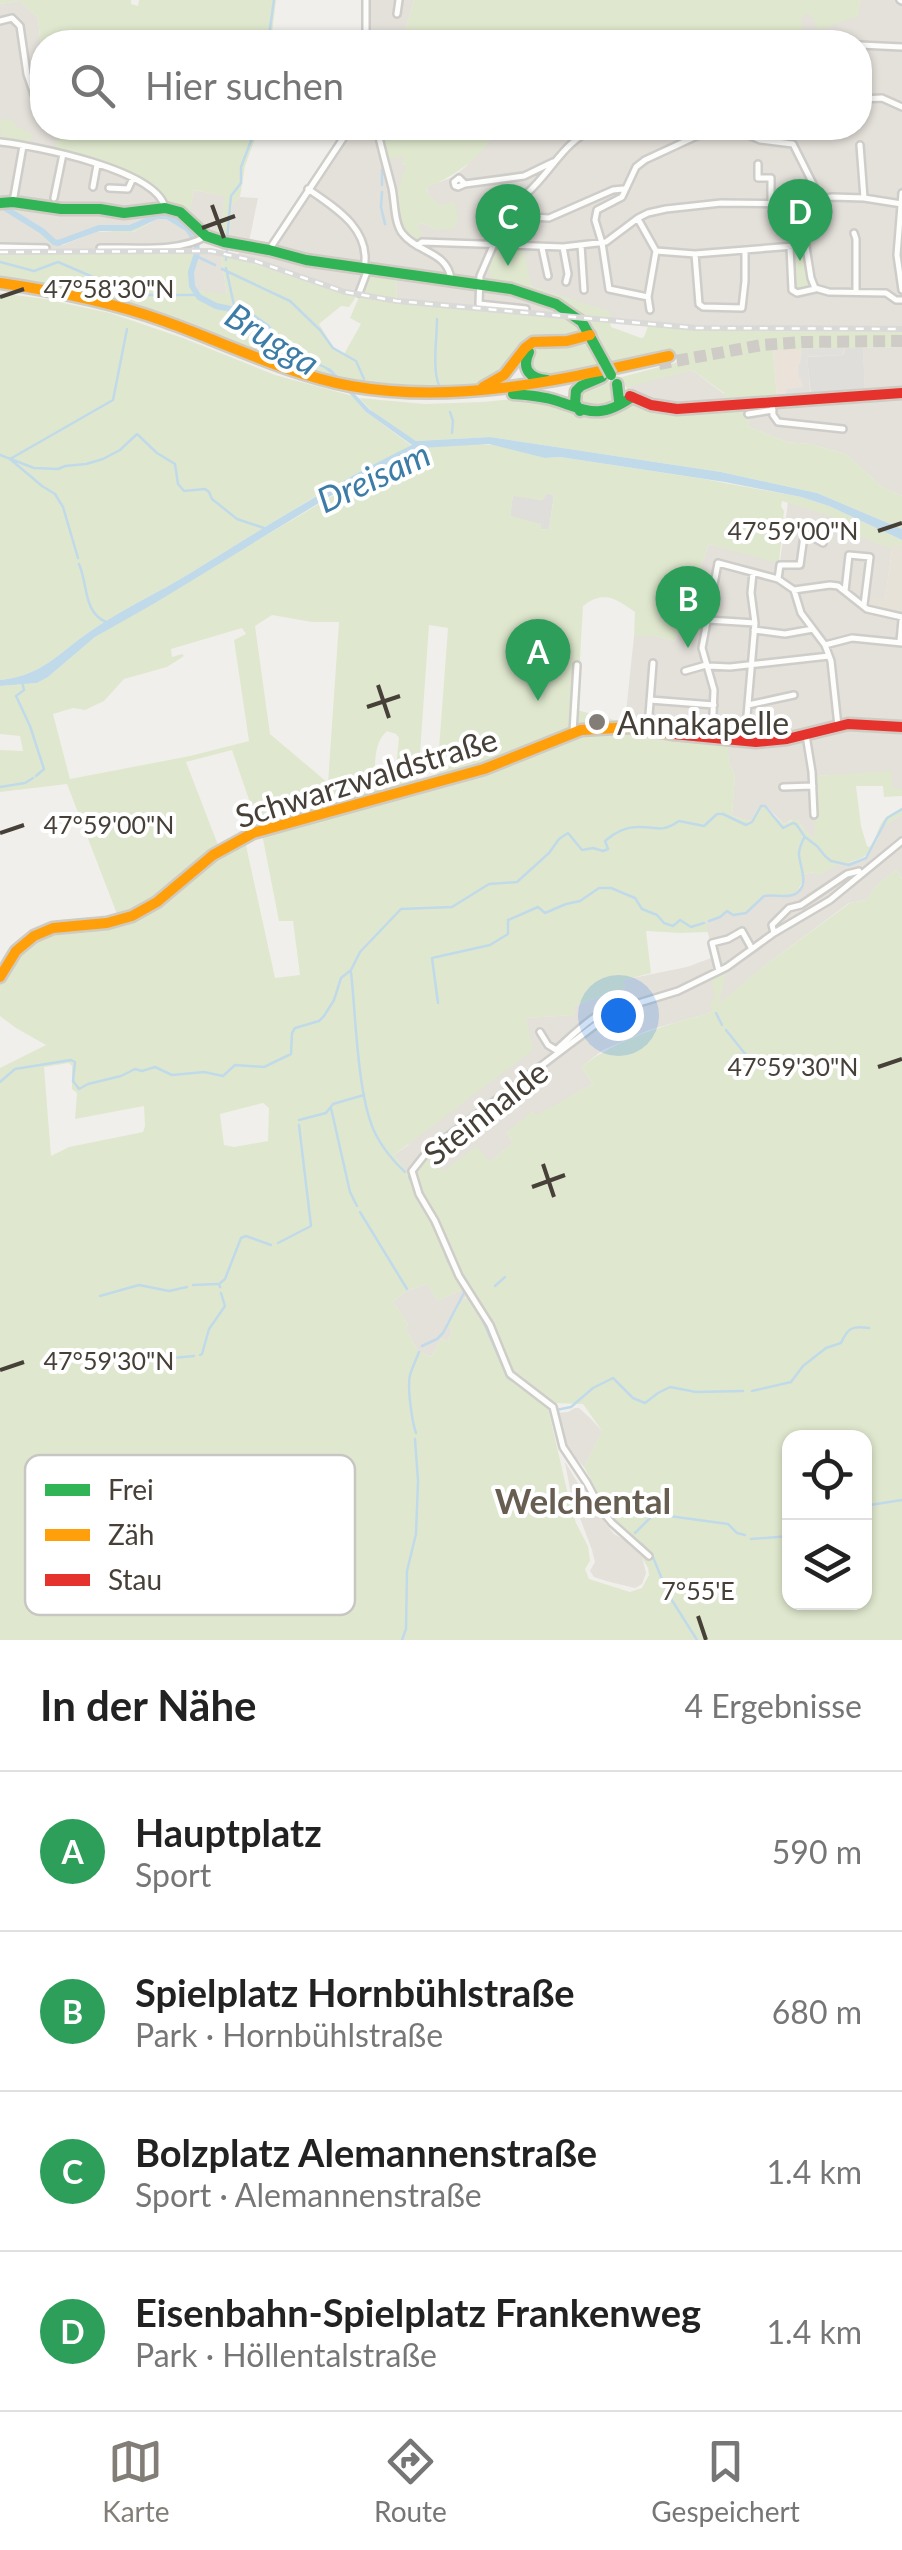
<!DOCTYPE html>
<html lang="de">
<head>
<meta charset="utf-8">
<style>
	body { margin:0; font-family:Lato,sans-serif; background:#f6f6f6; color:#222 }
	.controls { position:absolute; right:30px; bottom:30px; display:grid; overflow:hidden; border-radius:20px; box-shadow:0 2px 8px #0004 }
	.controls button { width:90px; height:90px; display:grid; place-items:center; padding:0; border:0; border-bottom:2px solid #e0e0e0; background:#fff; color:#222; font:50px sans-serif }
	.you { position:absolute; left:618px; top:1015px; width:35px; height:35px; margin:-25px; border:8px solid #fff; border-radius:50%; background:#1a73e8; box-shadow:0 0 0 15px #1a73e833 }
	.badge { display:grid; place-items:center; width:65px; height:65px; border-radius:50%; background:#827d77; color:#fff; font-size:32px; font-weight:700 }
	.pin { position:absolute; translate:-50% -82px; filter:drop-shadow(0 2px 5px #0008) }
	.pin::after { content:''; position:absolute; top:52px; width:35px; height:30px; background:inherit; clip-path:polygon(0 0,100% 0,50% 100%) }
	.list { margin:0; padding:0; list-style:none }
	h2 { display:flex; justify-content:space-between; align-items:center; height:130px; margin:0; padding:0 40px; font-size:42px }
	h2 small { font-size:32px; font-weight:400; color:#767676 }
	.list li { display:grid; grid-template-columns:65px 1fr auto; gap:30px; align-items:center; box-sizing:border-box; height:160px; padding:0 40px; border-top:2px solid #e0e0e0 }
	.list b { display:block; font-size:38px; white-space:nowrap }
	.list p { margin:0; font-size:32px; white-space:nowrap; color:#767676 }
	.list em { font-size:32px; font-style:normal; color:#767676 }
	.icon { flex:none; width:55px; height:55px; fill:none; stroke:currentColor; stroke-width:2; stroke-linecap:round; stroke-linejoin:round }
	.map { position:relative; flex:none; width:902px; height:1640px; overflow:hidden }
	.search { position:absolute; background:#fff; box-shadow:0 2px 8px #0004; left:30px; right:30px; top:30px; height:110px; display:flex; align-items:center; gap:25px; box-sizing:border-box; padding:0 35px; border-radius:40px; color:#767676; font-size:38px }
	.sheet { height:770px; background:#fff }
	nav { display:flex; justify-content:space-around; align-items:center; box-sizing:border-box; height:140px; border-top:2px solid #e0e0e0; background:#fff; font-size:28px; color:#767676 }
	nav a { display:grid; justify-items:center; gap:5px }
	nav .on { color:#827d77 }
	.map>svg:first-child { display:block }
	.residential { fill:#e4e0da }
	.commercial { fill:#ebe3d9 }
	.industrial { fill:#e0deda }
	.education { fill:#e6e2d8 }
	.green { fill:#dfe8ce; fill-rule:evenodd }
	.parking { fill:#e2e0dc }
	.water { fill:#c1daea }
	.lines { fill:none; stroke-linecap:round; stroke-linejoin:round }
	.stream { stroke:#c1daea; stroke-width:2.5 }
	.river { stroke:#c1daea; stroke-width:6 }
	.highway-tunnel { stroke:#cfccc7; stroke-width:12; stroke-dasharray:12 6; stroke-linecap:butt }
	.street-casing { stroke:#cfcdc9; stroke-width:10 }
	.fast-casing { stroke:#cfcbc3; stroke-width:15 }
	.slow-casing { stroke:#cfcbc3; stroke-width:15 }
	.jam-casing { stroke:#cfcbc3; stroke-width:15 }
	.street { stroke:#fdfdfc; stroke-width:5 }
	.fast { stroke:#30b455; stroke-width:10 }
	.slow { stroke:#ff9f0a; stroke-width:10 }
	.jam { stroke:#e5322d; stroke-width:10 }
	.rail-casing { stroke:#d9d9d8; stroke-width:6 }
	.rail { stroke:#fff; stroke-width:2.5; stroke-dasharray:8; stroke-linecap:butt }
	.fast-bridge-casing { stroke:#cfcbc3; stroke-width:15; stroke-linecap:butt }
	.fast-bridge { stroke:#30b455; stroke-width:10 }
	.ticks { fill:none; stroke:#464038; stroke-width:4 }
	.poi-dot { fill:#827d77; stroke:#fff; stroke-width:4 }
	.labels { text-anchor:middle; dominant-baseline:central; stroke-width:8; stroke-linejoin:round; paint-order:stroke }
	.poi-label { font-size:32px; fill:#464038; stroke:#fff; text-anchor:start }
	.street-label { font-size:32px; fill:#464038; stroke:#fff }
	.water-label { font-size:35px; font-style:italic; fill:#3c7ca7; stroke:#fff }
	.neighbourhood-label { font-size:35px; font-weight:bold; fill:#675e51; stroke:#fff }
	.key { fill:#fff; stroke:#c8c6c3; stroke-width:2.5 }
	.key-label { font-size:28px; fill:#464038 }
	.ticks-label { font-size:25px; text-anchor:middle; fill:#464038; stroke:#fff; stroke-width:8; stroke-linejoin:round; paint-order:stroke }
</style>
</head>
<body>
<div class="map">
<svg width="902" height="1640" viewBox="0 0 902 1640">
	<rect width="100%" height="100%" fill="#f1efeb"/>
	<path class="residential" d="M364 0H414L406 27 407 42H364Z
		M860 0H902V326L712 327 611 320 609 312 531 286 523 250H501L489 266 563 311 564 316 397 299 396 276 360 294 334 288 238 255 239 252 217 244 206 241 196 242 201 238 176 216 146 218 124 227 104 226 61 243 55 241 38 225 22 216 20 220 36 227 51 245H63L96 232H134L157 219 165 218 174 220 188 230 192 243 191 249 0 250V4L20 1 38 18 42 58V114L36 120 42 123V128H51L57 134V151L96 161 143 180 161 193 170 205 189 213 194 190 225 196 222 220 229 239 232 204 240 197 258 198 249 242 269 244 347 128H379L404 157 402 164 407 165 417 227 420 222 436 230 440 207 429 195 426 187 453 177 465 167 501 128H526L528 138 551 128H860V42H780L802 32 800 16 809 12 820 29 858 12Z
		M197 252 221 255 227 295 198 291 192 279Z
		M902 347V496L882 487 846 454 810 444 787 442 747 426 755 410V400L865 392 863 348Z
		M692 370 724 394V401L688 406 650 401 628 386Z
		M788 502 853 523V533L892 549 885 600 870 599 868 612 900 622 898 646 902 647V789H892V772L815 776 816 804 818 808V817L815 818V839L804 830 798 820H791L784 824 767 807 759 806 751 821 732 816 735 775 729 762 727 743 624 732 634 636H655L675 641 709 544 780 562Z
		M902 815V879L897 869 876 886 866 900 849 903 764 966 709 1013 649 1030 603 1050 581 1067 593 1084 536 1116 532 1112 506 1133 513 1142 489 1163 442 1172 421 1163 407 1173 394 1155 407 1146 525 1025V1018L574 1015V1006L625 988 623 980 687 967 714 957 705 921 720 917 727 911 747 913 764 894 790 895 802 886 804 874 816 872 820 875 831 866 861 860 867 856 878 839 882 826Z
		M427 1284 438 1301 463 1289 467 1295 446 1324 452 1330 448 1341 441 1339 431 1357 418 1351 406 1329 408 1324 393 1302 406 1291Z
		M575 1408H579L590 1418 602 1431 584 1467 567 1448 557 1413 568 1412Z
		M565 1462 593 1508 614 1534 627 1541 642 1557 646 1573 642 1584 635 1588 610 1582 594 1577 590 1571 595 1562 592 1550 571 1494Z"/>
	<path class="commercial" d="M795 348H845V355L807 357 811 396 777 398 773 350Z"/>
	<path class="industrial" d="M845 348H863L865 392 811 394 807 357 844 355Z
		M547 493 554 495 549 530 541 529 510 516 513 495 542 500Z"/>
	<path class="education" d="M882 536 902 546V615L869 608 870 599H885L892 550 879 544Z"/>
	<path class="green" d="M0 0H131V4L138 6 139 0H276L271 42H42V58L38 18 20 1 0 4Z
		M414 0H860L858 16 821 29 822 35 809 13 801 16 803 32 780 42H407L406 27Z
		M12 119 15 126 32 134 29 144 4 140 1 137 0 120Z
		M51 128H259L245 166 240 197 232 204 229 240 213 236 222 220 224 196 194 190 189 214 170 205 161 193 143 180 96 161 56 151 57 134Z
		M379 128H501C479 157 460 174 426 188L429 195 440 206 454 201 458 217 454 229 436 230 420 222 417 227 423 232 417 243C391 224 394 192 407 165L402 164 403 157 386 159Z
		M7 207 19 208 22 216 38 225 55 241 61 243C74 237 88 229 103 227 119 224 131 227 146 218L145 214C174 210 182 219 202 238L192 241C186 227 173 213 156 219 148 222 142 229 135 231 123 236 108 229 96 232 79 235 68 247 50 245L36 227 0 208Z
		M804 249 809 280 813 288 797 290 795 251Z
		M501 250H524L531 286 610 312 611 320 564 316 563 311 491 282 489 266 495 251Z
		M130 252H197L192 279 198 291 227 294 221 255C268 266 310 285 356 297L349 307 341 306 319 324 333 347 344 354 361 324 350 318 359 297 574 319 578 330 575 336 540 339 511 365 475 388 373 386 309 370 160 316 0 280V253Z
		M367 273 396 276 397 299 360 294Z
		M0 293 45 299 110 313 183 338 275 375 353 396 366 412 412 446C335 481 264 528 192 572 160 592 124 608 92 630 59 652 43 676 0 680Z
		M584 321 610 323 611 327 641 338 644 337 648 326 736 331 902 332V347L773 350 777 398 755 400V410L747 426 787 442 810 444 846 454 882 487 902 496V529L817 493 721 472 490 437 416 441 376 415 359 398 425 404 483 402 531 397 582 415 635 397 618 378 678 362 676 357 610 365ZM692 370 724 393V401L675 406 656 403 654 399 650 401 629 387Z
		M587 344 590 345 602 367 557 376 536 377 527 358C541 340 566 350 587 344Z
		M608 379 616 391 615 403 585 410 575 397 585 385Z
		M468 443 505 446 545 458 560 457 704 479 801 497 829 506 902 540V546L895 543 892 549 852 533V523L782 501 781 506 784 511 779 563 709 544 675 641 655 636H634L635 612C616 598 603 590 583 606L577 710 625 723 624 732 728 743 729 762 735 775 732 816 751 821 759 806H763L784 824 795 819 798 820 804 830 814 838 815 817H818V808L816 805 815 776 892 771V788L902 789V796L884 797 883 786H856L861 826 867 846 870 847C884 825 874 822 902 808V815L882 826C869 873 848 853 819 876L815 872 804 874C799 900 786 895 764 894L747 913 732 915 727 911 720 917 706 921 708 932 680 933 646 931 651 973 624 980 625 988 574 1006 575 1015 526 1018 533 1050 394 1155 407 1172 429 1154 443 1172 476 1146 490 1162 513 1142 506 1133 531 1112 536 1115 593 1084 581 1067C619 1038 663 1026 709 1013L713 1009 709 1006 715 996 711 979 726 971 720 1001 715 1007 764 966 850 903 866 900 876 886 897 869 902 879V1640H0V1068L46 1045 16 1028 0 1016C0 1000 0 982 0 967 4 943 38 922 61 920 80 917 98 920 117 914L67 784 0 792V750L23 751 20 736 0 734V686L37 683 48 677 95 637 388 463 421 448ZM547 493 554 495 549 530 541 529V524L510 516 513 496 542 500ZM272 615 312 622H339L328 783 270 734 255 626ZM429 625 448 628 437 776 418 782ZM242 628 246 634 234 640 249 741 190 756 70 779 53 714 73 708 85 710 104 701 124 679 167 667 184 656 182 654 172 657 171 649ZM387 731 396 734 399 738 395 778 374 776C376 759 374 743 387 731ZM232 750 258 826 218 845 186 762ZM262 834 279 921H293L300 975 275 978 245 841ZM69 1063 72 1066V1089L77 1093 75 1119 144 1106 145 1126 143 1132 69 1147 51 1156 44 1067ZM263 1103 269 1108 268 1141 234 1147 224 1145 220 1114ZM427 1284 438 1301 463 1289 468 1296 462 1301 447 1326 452 1330 448 1341 441 1339 431 1357 418 1351 406 1329 408 1324 393 1302 406 1291ZM553 1403 583 1404 602 1431 584 1467 612 1519 627 1533 648 1568 649 1575 642 1588 630 1592 589 1579 585 1569 590 1561 588 1546 576 1523 569 1499 548 1408ZM790 1438H864V1602H790Z"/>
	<path class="parking" d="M844 348 842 355 807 356 810 393 786 395V389L803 387 802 380 799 378 798 365 800 364 802 349Z"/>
	<path class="water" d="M265 323 272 328 287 348 331 369 369 409 416 441 490 437 721 472 817 493 902 529V540L829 506 801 497 725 482 560 457 545 458 489 444 421 448 355 481 155 603 95 637 48 677 37 683 0 686V680C43 676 59 652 92 630 124 608 160 592 192 572 264 528 335 482 412 445L366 412 333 375 324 368 287 352 263 324Z"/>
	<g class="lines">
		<path class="stream" d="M268 42 274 0
			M382 170V185
			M382 192 381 207 385 224
			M227 240 231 196 241 183V167L256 128
			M196 256 215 265
			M226 260 227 248
			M0 262 34 271 58 262 135 295H196
			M226 268 235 310
			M222 269 290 301 320 330 333 348 356 361 364 379
			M437 319C437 338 432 370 439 385
			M450 412 453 421 452 433
			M0 455 34 468 58 469 65 466 86 464 103 459 120 450 137 434 157 453 175 464 178 484 184 491 205 489 209 492 212 499 237 519 264 528
			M78 558 63 507 55 494 42 486 10 459 113 400 127 329
			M79 564C88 584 83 612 106 622
			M22 682 24 690 16 696 30 726 44 769 36 776
			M0 787 25 783 33 778
			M709 921 720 917 727 911 733 915 746 913 764 896C774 894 789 899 797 893 810 884 799 865 799 854 799 849 802 842 804 838
			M351 972C356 1015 357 1099 376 1135 383 1148 394 1162 405 1172
			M438 1003 432 958 490 945 508 934V920L538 907 545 913 566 904 580 901 599 888H611L635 898 642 909 657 915 664 923 673 926 680 920 691 927 704 923
			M716 1013 722 1025
			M726 1030 746 1055
			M0 1082 15 1069 71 1060 75 1062 73 1081 79 1089 88 1084 121 1076 135 1069 142 1071 155 1067 172 1075 204 1072 223 1076 235 1065 264 1067 291 1054 292 1033 295 1028 319 1021 324 1016 334 1000 341 978 351 970 360 952 401 909 452 907 489 884 517 882 549 853 559 839 568 833 582 850 593 848 603 851 608 849 605 841C613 834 625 827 637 827 656 826 660 834 679 821L704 826 717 814H723L746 825 752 822 761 806H765L783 828 793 823 796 824 805 837 817 846 825 856 831 861 849 865 866 858 887 818 902 809
			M331 1108 350 1192 357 1206
			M299 1120 326 1113 333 1104 364 1095
			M409 1177 438 1235
			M360 1212 407 1289
			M441 1242 448 1261 462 1286
			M278 1243 311 1226 299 1125
			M193 1285 217 1284
			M495 1286 505 1277
			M220 1287 219 1284 225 1279 241 1238 246 1236 271 1245
			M465 1291 480 1314 508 1378 526 1389
			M100 1296 139 1285 169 1291 187 1287
			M422 1346 437 1339 443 1333 465 1291
			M154 1355 164 1360 169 1359
			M200 1355 202 1354 209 1329 225 1306 221 1293
			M173 1358 194 1356
			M752 1391 791 1382 803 1366 826 1348 841 1343C848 1327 853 1326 869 1328
			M551 1411 571 1407 593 1388 613 1378 633 1398 645 1403 658 1393 670 1387 696 1392 743 1391
			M416 1433C412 1422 407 1387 410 1375 412 1368 416 1360 419 1352
			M595 1503 606 1520 618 1531
			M864 1506 902 1500
			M635 1533 653 1515 662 1512 669 1516 728 1524 737 1533 745 1535
			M751 1539 790 1536
			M642 1544 653 1557 668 1594 697 1640
			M402 1640 406 1629 407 1571 416 1534 418 1481 415 1439"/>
		<path class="river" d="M0 205 42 231 54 242 58 243 99 228H130L157 216H167L188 229 196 241 197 253 191 272 192 286 199 297 216 306 246 312 267 327"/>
		<path class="highway-tunnel" d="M659 364 762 345 802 342 902 341"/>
		<defs>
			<path id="street" d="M366 0V42
				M900 0 902 1
				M397 14 399 0
				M0 21 12 18 20 26 27 74 37 103
				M860 45 902 47
				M860 99 882 98 902 107
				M377 128C381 148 387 168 392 188 395 202 394 222 402 233 417 253 447 251 451 279
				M597 128C553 143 545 198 494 211V215L549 218 613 190 623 189
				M733 128 760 140 793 144 820 198
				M0 142C35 146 158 170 165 208
				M860 145 864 198
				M758 164V178H771V204
				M465 184 459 178 454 182 455 186 458 187 465 184 524 176 553 162
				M93 187 97 165
				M109 188 128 189 133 178
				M308 189C336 208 372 230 364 269
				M902 193 897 255 902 290
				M54 198 63 154
				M13 202 23 146
				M799 203 811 278 815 288 829 292 886 293 896 300H902
				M638 219 656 251
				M854 233 856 239V292
				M581 245 584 290
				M417 246 422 242 563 247 606 242 638 218 648 213 666 209 721 203 792 204 832 197 864 198 902 204
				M493 246 480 276 479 304 526 309
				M0 247 46 248
				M563 247 568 274 566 282
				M790 247 792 290 797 293 815 289
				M100 248C131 247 180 253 206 236
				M542 248 548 276
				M269 250 350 128
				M656 251 648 297 609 289 602 243 595 220 597 210 622 197 636 167 645 160 714 128
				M656 251 695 254 806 245
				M695 254 699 304 703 307 742 308 745 281V251
				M359 293 368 269
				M648 297 650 310
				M772 402 773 415 778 422 843 429
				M748 414 773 410
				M778 579 780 565H800L804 536 809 535 823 543
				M794 590 830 585 838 586 867 609 902 617
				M845 591 849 555 870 557 864 605
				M708 620 755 623
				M754 630 785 634 813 629
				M900 641 902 620
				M825 645 852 638 902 643
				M708 666 730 667 829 656
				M685 671 706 665
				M650 700 714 705
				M748 705 794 695
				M648 728 653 663
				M573 732 577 665
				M806 735 812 772 814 815
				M712 738 714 690 702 648 718 563 778 579 794 590 801 613 825 645 831 661 838 726
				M745 739 755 623 751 593 753 573
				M783 787 813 786
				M774 933 772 925 789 908 801 905 847 874 859 871
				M719 971 712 943 728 939 742 931 752 949
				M540 1032 548 1045 558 1051
				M556 1050C576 1032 597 1010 624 1003L629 1006
				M649 1556 612 1523 602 1511 587 1483 563 1447 553 1407 510 1374 490 1325 459 1276 435 1221 419 1194 412 1171 427 1152 602 1020 629 1006 678 991 727 967 774 933 830 900 902 841"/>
			<path id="fast" d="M0 203 13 202 61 209H100L124 213 165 208 180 212 206 236 224 242 269 250 306 260 511 289 556 304 582 322 604 362
				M529 352C521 369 530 379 547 380
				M617 384 619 401
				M513 394C527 395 541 396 554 400 589 411 599 420 632 397
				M580 411 575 403 576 391 581 386 602 377"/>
			<path id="slow" d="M0 283C56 291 111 302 164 321 226 343 286 374 351 386 459 405 565 379 669 356
				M483 387 504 375 525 348 533 342 567 341 590 335
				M0 977 16 951 34 936 53 928 107 923 132 916 157 902 213 855 253 833 484 769 581 730 632 727 673 734"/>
			<path id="jam" d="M630 396 651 405 677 409 902 393
				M673 734 756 742 787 739 848 724 902 727"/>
		</defs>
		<use href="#street" class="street-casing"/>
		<use href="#fast" class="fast-casing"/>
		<use href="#slow" class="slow-casing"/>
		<use href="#jam" class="jam-casing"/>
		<use href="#street" class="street"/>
		<use href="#fast" class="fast"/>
		<use href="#slow" class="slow"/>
		<use href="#jam" class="jam"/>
		<defs>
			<path id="rail" d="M0 252 211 251 255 261 345 292 397 301 695 328 902 329"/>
		</defs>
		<use href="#rail" class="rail-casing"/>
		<use href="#rail" class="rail"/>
		<defs>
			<path id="fast-bridge" d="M604 362 611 375"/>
		</defs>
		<use href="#fast-bridge" class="fast-bridge-casing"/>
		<use href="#fast-bridge" class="fast-bridge"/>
	</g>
	<path class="ticks" d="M212 205 224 238M202 228 235 216M0 297 24 289M878 531 902 523M378 685 389 718M367 707 400 696M0 833 24 825M878 1067 902 1059M543 1164 554 1197M532 1187 565 1175M0 1370 24 1362M698 1616 706 1640"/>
	<circle class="poi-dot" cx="597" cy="722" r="10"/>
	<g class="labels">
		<g class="poi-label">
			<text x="617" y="722">Annakapelle</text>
		</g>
		<g class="street-label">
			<text transform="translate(366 777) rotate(-17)">Schwarzwaldstraße</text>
			<text transform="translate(485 1112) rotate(-38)">Steinhalde</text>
		</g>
		<g class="water-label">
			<text transform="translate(273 338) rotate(32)">Brugga</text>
			<text transform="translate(373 476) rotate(-25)">Dreisam</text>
		</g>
		<g class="neighbourhood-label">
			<text x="583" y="1500">Welchental</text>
		</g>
	</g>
	<rect x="25" y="1455" width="330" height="160" rx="15" class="key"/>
	<rect x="45" y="1484" width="45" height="12" fill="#30b455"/>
	<rect x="45" y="1529" width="45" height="12" fill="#ff9f0a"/>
	<rect x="45" y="1574" width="45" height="12" fill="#e5322d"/>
	<g class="key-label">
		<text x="108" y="1500">Frei</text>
		<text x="108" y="1545">Zäh</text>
		<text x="108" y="1590">Stau</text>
	</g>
	<g class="ticks-label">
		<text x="109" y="298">47°58'30"N</text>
		<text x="793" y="540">47°59'00"N</text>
		<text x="109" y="834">47°59'00"N</text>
		<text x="793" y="1076">47°59'30"N</text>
		<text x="109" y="1370">47°59'30"N</text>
		<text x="698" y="1600">7°55'E</text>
	</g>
</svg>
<div class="controls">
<button><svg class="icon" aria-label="locate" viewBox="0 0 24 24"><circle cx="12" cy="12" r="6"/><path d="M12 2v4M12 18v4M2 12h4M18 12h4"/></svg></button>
<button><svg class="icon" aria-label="layers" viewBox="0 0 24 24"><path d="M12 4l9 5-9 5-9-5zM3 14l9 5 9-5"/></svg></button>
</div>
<div class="you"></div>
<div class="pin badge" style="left:538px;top:701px;background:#2e9e5b">A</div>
<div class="pin badge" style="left:688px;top:648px;background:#2e9e5b">B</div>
<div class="pin badge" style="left:508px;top:266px;background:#2e9e5b">C</div>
<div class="pin badge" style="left:800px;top:261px;background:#2e9e5b">D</div>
<div class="search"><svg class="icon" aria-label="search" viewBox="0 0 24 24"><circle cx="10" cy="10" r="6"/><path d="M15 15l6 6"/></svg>Hier suchen</div>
</div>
<section class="sheet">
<h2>In der Nähe<small>4 Ergebnisse</small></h2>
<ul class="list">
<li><span class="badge" style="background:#2e9e5b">A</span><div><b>Hauptplatz</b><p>Sport</p></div><em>590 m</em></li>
<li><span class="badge" style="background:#2e9e5b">B</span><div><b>Spielplatz Hornbühlstraße</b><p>Park · Hornbühlstraße</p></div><em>680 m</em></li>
<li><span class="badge" style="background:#2e9e5b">C</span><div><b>Bolzplatz Alemannenstraße</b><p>Sport · Alemannenstraße</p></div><em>1.4 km</em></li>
<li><span class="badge" style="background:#2e9e5b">D</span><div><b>Eisenbahn-Spielplatz Frankenweg</b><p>Park · Höllentalstraße</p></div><em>1.4 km</em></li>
</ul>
</section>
<nav>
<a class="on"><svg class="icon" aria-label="map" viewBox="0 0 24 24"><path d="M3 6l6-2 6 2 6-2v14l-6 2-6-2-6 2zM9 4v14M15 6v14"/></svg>Karte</a>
<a><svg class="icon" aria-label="directions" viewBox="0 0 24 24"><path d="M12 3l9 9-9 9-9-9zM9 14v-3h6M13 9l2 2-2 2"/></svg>Route</a>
<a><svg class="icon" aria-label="saved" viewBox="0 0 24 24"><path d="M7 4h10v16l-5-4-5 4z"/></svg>Gespeichert</a>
</nav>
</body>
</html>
